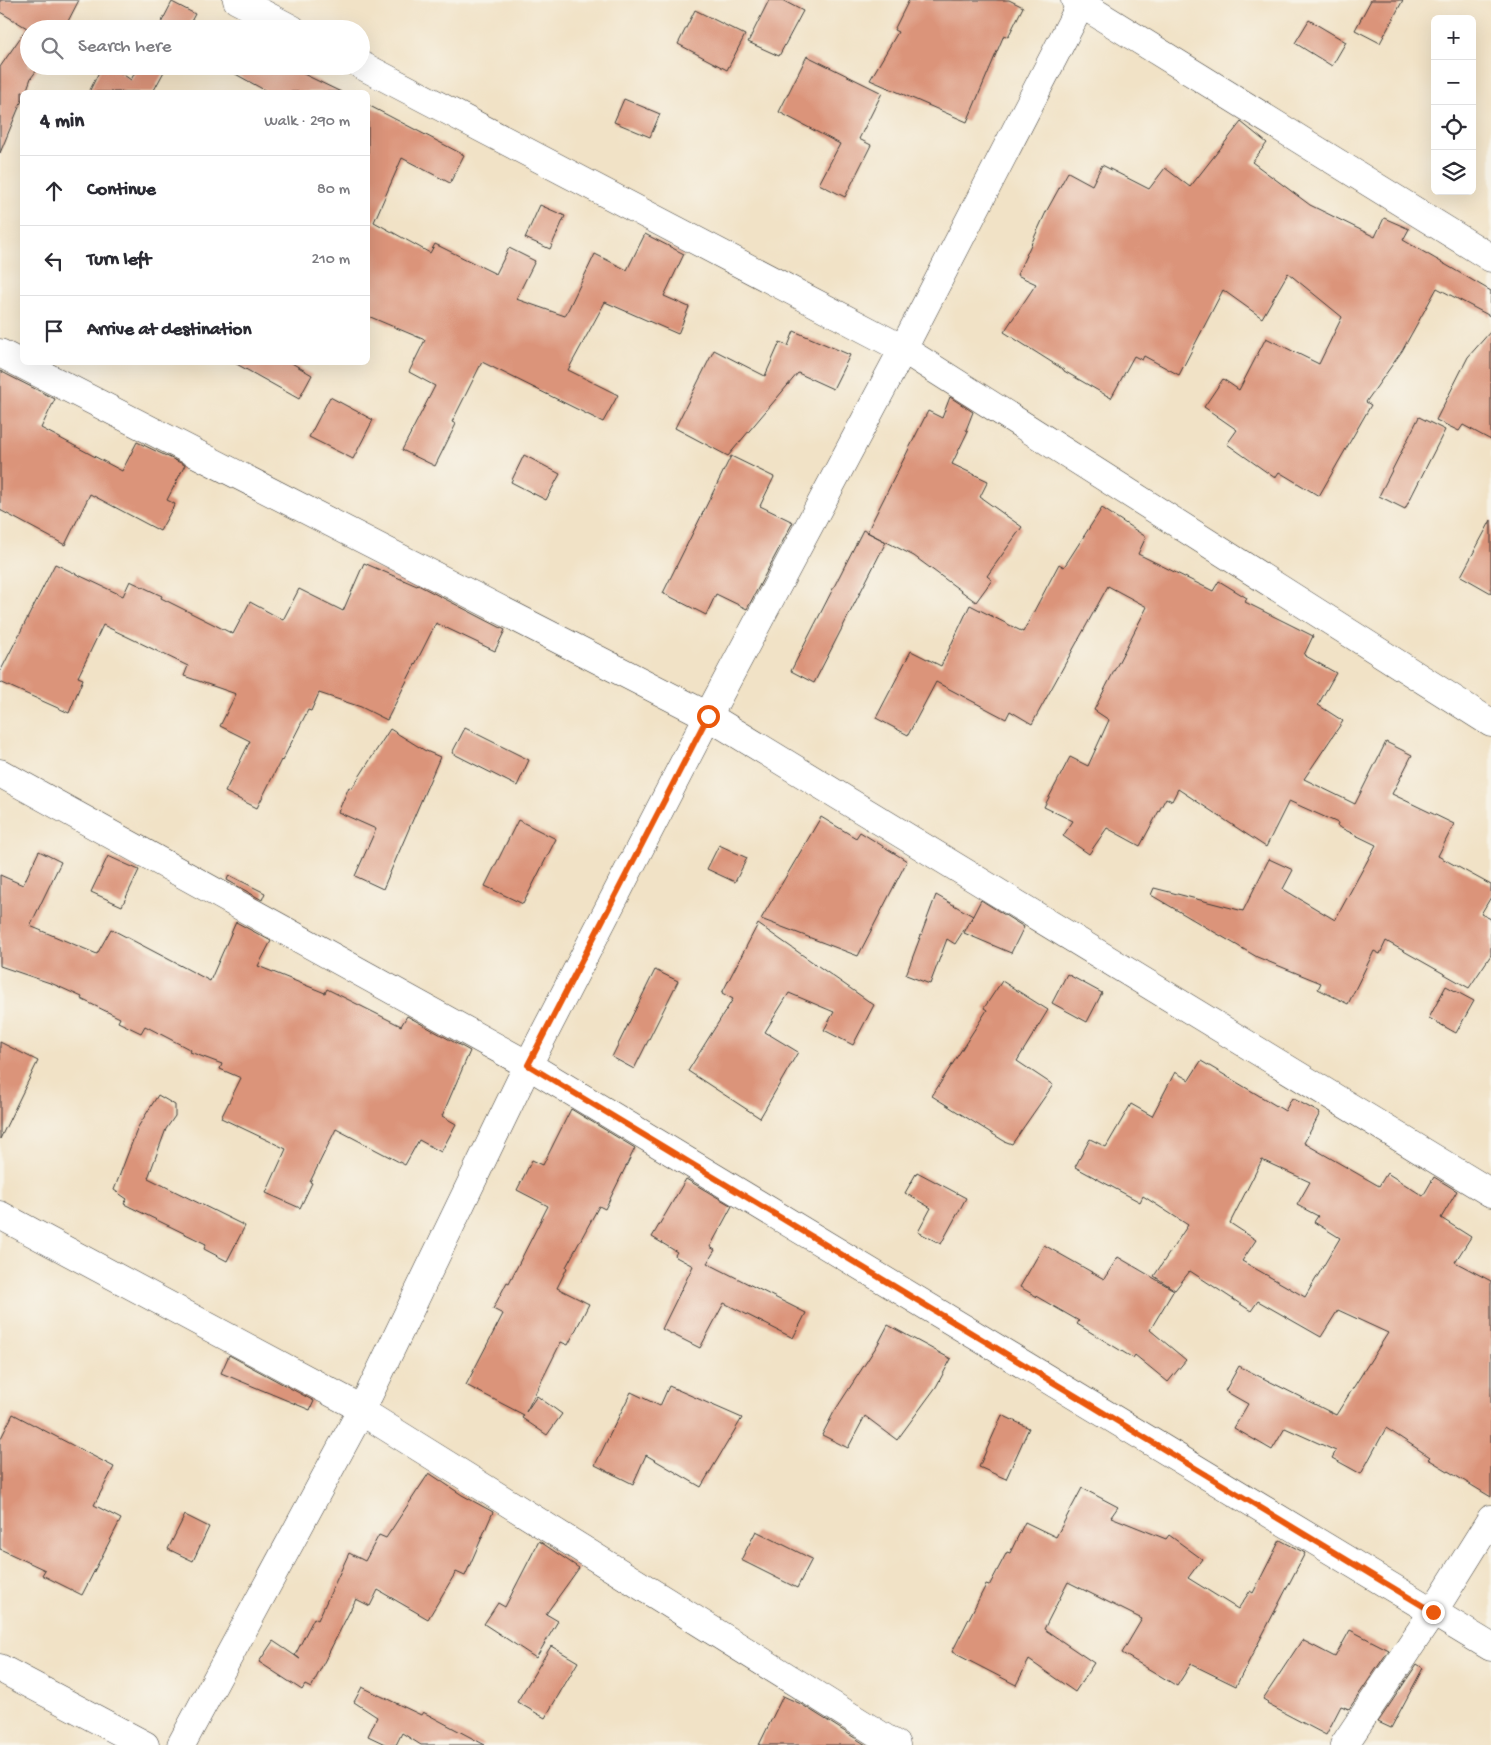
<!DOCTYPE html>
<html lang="en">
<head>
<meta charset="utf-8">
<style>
	body { margin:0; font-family:"Gochi Hand",sans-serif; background:#f7f7f7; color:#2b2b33 }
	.controls { position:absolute; right:15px; top:15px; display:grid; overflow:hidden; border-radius:8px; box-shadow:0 5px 20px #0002 }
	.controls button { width:45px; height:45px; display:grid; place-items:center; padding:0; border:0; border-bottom:1px solid #e1e1e2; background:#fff; color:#2b2b33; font:25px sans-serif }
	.stop { position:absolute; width:15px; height:15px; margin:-11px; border:4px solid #ea580c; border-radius:50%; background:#fff }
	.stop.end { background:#ea580c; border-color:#fff; box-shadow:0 1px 5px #0008 }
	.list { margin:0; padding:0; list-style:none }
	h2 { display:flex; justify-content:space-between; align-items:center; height:65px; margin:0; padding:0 20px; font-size:21px }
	h2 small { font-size:16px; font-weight:400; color:#7c7c81 }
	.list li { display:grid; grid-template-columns:32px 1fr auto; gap:15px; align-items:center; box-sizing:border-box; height:70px; padding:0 20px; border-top:1px solid #e1e1e2 }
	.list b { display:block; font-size:19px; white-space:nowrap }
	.list em { font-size:16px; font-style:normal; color:#7c7c81 }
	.icon { flex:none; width:28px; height:28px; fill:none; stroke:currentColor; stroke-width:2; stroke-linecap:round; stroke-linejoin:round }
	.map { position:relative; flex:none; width:1491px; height:1745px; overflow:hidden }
	.search { position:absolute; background:#fff; box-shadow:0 5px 20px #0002; left:20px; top:20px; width:350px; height:55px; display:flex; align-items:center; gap:12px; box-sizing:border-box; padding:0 18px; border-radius:28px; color:#7c7c81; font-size:19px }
	.panel { position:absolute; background:#fff; box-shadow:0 5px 20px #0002; left:20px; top:90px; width:350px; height:275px; border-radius:8px }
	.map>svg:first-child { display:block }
	.building { fill:#db947a; fill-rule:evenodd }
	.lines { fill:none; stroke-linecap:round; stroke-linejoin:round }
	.minor-casing { stroke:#3c3a36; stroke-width:29 }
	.tertiary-casing { stroke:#3c3a36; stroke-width:29 }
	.minor { stroke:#fff; stroke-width:28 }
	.tertiary { stroke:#fff; stroke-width:28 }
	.route { stroke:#ea580c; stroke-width:6 }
</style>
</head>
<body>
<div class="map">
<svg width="1491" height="1745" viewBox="0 0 1491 1745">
	<rect width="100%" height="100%" fill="#f7f3e8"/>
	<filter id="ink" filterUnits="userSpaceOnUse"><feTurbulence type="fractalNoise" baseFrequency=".02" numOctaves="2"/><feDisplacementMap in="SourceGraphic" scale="10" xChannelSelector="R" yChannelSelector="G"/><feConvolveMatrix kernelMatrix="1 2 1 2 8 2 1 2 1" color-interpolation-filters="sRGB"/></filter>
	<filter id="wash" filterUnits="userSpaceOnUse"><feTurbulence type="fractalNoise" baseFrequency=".0096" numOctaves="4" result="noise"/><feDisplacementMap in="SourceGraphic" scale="20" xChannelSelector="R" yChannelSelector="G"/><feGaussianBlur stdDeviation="1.12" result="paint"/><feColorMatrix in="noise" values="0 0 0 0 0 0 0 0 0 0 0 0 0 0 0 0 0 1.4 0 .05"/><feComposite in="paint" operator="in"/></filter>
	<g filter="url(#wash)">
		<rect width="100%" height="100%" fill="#f1e2c6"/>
		<g id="blocks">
			<path class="building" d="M0 0H79L64 29H29V66H40L31 78 26 92H22V100L0 153V67L27 28 0 12Z
				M769 0H782L803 11 779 56 748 42Z
				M909 0H1009L1023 7 1008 37 1004 35 967 122 870 80 898 32 894 30Z
				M1371 0H1403L1380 43 1355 30Z
				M172 2 195 14 187 29H158Z
				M695 10 745 35 727 70 678 44Z
				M1309 20 1346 42 1332 66 1295 43Z
				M807 56 882 93 859 139 871 145 845 197 819 184 840 144 779 112Z
				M102 66H111L131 80 138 66H167L153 92H89Z
				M221 66H287L341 92H268Z
				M624 99 660 114 650 137 614 122Z
				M368 105 464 155 450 183 402 158 374 222 430 253 435 244 496 274 509 248 535 261 516 299 565 316 595 254 627 270 645 234 684 254 664 296 689 307 678 334 605 302 568 370 618 395 603 422 482 362 452 422 456 424 435 466 402 450 435 386 409 372 425 340 368 316Z
				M1241 122 1267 143 1252 162 1310 205 1375 237 1384 218 1409 229 1403 240 1491 291 1490 316 1437 288 1402 351 1366 402 1371 405 1319 496 1279 472 1275 478 1227 444 1237 430 1204 407 1223 379 1239 390 1266 338 1319 364 1342 317 1288 273 1262 318 1223 290 1179 375 1144 356 1142 360 1134 356 1111 398 1064 371V370L1004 332 1036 284 1017 275 1046 212 1068 172 1092 185 1102 165 1149 189 1165 168 1190 187Z
				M540 205 565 216 550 249 525 238Z
				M794 331 850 355 833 389 798 373 728 456 675 428 714 350 765 376 780 342 788 346Z
				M1491 331V440L1463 425 1459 431 1436 420 1468 357Z
				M233 362H290L312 375 299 399Z
				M0 371 55 399 41 428 122 471 137 442 185 465 167 500 175 504 160 531 90 494 65 545 0 510Z
				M330 397 373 420 353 459 309 437Z
				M950 397 973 412 966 430 968 431 952 464 988 481 980 497 1022 527 987 576 992 580 976 602 914 556 867 532 928 411 942 418Z
				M1419 417 1445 430 1405 509 1379 496Z
				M524 455 560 474 546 500 511 482Z
				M731 456 774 477 760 506 793 522 747 609 716 594 706 615 663 593Z
				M1102 508 1146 537 1138 554 1213 591 1219 581 1247 598 1245 602 1313 636 1304 655 1336 673 1318 705 1343 721 1304 779 1355 804 1386 742 1412 755 1392 794 1454 824 1438 856 1491 885V897L1481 914 1491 919V955L1469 988 1386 941 1380 954 1374 951 1348 1004 1318 989 1321 983 1257 957 1151 895 1154 888 1243 911 1269 859 1293 870 1283 889 1335 920 1376 845 1337 826 1338 823 1289 801 1266 847 1178 789 1172 801 1166 798 1140 846 1107 828 1089 854 1063 836 1073 821 1044 807 1070 757 1088 766 1109 720 1094 710 1147 607 1108 586 1032 724 1010 711 1006 719 936 682 908 735 876 718 911 651 941 666 970 605 1023 632 1059 564 1064 567Z
				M1491 520V593L1461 576Z
				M863 530 886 542 814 683 791 671Z
				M364 563 417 586 418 585 505 630 495 651 436 623 387 720 361 707 319 693 311 711 308 710 282 761 281 760 257 808 225 792 250 741 220 726 236 694 184 676 188 666 103 625 78 677 83 679 69 713 0 682V672L55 564 123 596 130 581 162 596 161 598 233 634 250 602 283 620 299 589 343 611Z
				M465 728 529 760 517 786 452 753Z
				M390 729 424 750 440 757 383 889 355 876 376 829 338 812 349 787 352 788Z
				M821 817 856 838 860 832 907 861 858 956 761 919Z
				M518 820 556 839 523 904 485 886Z
				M719 845 747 858 735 882 707 869Z
				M39 851 61 862 30 926 97 954 111 929 210 981 236 922 271 941 258 966 325 993 327 989 401 1026 407 1016 470 1051 442 1116 456 1124 441 1152 419 1140 405 1165 336 1129 310 1182 312 1183 300 1208 266 1193 286 1149 221 1118 241 1078 220 1069 222 1064 190 1052 191 1050 145 1026 141 1033 118 1022 120 1018 81 999 82 997 53 984 0 966V875L23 885Z
				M108 856 139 870 122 906 91 892Z
				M229 875 265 893 262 900 227 880Z
				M936 895 973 916 955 944 947 939 930 984 906 975Z
				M981 900 1024 927 1011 953 964 933Z
				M758 924 874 1005 853 1045 824 1030 834 1012 789 993 765 1032 798 1052 760 1118 688 1071 733 999 722 993Z
				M655 970 678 981 634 1069 612 1057Z
				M1067 974 1102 993 1087 1022 1052 1003Z
				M1002 981 1048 1010 1017 1061 1053 1085 1012 1144 1004 1141 932 1096 987 1010 984 1008Z
				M1446 986 1474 1001 1456 1033 1429 1018Z
				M0 1042 38 1061 0 1139Z
				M1201 1061 1285 1111 1292 1098 1320 1113 1304 1143 1379 1186 1387 1173 1423 1196 1434 1177 1457 1191 1441 1218 1471 1237 1455 1262 1491 1281V1497L1428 1459 1430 1457 1386 1428 1361 1474 1332 1458 1336 1451 1285 1428 1272 1450 1234 1428 1248 1404 1225 1391 1239 1366 1336 1415 1388 1333 1338 1310 1321 1337 1258 1301 1251 1311 1190 1271 1175 1290 1154 1276 1188 1225 1143 1196 1140 1202 1075 1167 1090 1139 1106 1147 1131 1104 1152 1116 1175 1072 1189 1080ZM1262 1160 1310 1182 1297 1205 1318 1216 1314 1222 1340 1238 1305 1297 1242 1261 1256 1240 1230 1223Z
				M158 1095 175 1105V1116L166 1129 148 1178 245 1226 227 1261 204 1249 206 1244 124 1204 127 1199 114 1190 138 1127Z
				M571 1109 635 1148 605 1209 599 1206 566 1267 567 1268 557 1288 589 1304 568 1345 561 1342 526 1412 537 1396 562 1414 547 1435 522 1418 524 1415 466 1385 503 1314 493 1309 507 1282 509 1283 548 1206 517 1190 532 1160 543 1165Z
				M917 1172 966 1198 941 1244 918 1232 931 1208 905 1193Z
				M686 1179 732 1206 710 1247 715 1250 707 1263 806 1313 793 1338 724 1303 700 1348 662 1329 693 1266 676 1257 675 1255 677 1252 652 1237Z
				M1044 1245 1104 1279 1118 1257 1174 1290 1150 1330 1186 1360 1168 1382 1135 1355 1133 1358 1077 1324 1079 1321 1020 1287Z
				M888 1325 951 1359 936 1387 897 1440 865 1416 848 1448 822 1435 834 1412 878 1344Z
				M229 1355 314 1401 310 1410 221 1373Z
				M669 1386 742 1418 701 1487 646 1455 633 1484 595 1465 631 1392 660 1406Z
				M13 1414 114 1467 94 1505 121 1519 82 1595 42 1575 45 1570 0 1549V1440Z
				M1002 1415 1029 1428 1006 1479 979 1467Z
				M429 1473 462 1495 493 1512 465 1576 456 1572 428 1619 378 1590 370 1606 356 1599 311 1688 305 1685 302 1690 259 1662 273 1641 300 1659 295 1655 314 1618 318 1620 349 1553 365 1561 379 1535 386 1538Z
				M1082 1488 1118 1507 1111 1517 1166 1539 1169 1535 1202 1559 1188 1578 1238 1609 1250 1591 1253 1593 1280 1540 1305 1553 1236 1686 1191 1664 1177 1686 1122 1653 1142 1619 1068 1582 1044 1629 1094 1663 1075 1692 1029 1660 1016 1685 952 1652 986 1585 989 1586 1007 1552 1010 1553 1025 1522 1056 1537Z
				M185 1515 209 1527 193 1561 168 1549Z
				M756 1531 812 1559 797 1588 741 1560Z
				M539 1541 579 1568 546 1614 558 1621 536 1658 484 1624 498 1603 505 1607Z
				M1350 1630 1389 1650 1349 1709 1341 1706 1326 1735 1267 1704 1268 1702 1263 1699 1302 1640 1335 1657Z
				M551 1646 578 1662 545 1718 517 1702Z
				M1417 1664 1423 1668 1391 1728 1378 1722Z
				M362 1687 421 1715 423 1712 485 1745H421L402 1733 396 1745H387L368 1736 377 1717 354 1702Z
				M783 1696 801 1704 866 1745H759Z"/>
		</g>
	</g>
	<g filter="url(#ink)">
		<use href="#blocks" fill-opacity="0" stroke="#3c3a36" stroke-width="1"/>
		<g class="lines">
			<defs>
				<path id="minor" d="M237 0 292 29
					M1075 0 1491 258
					M361 65 903 349 1491 723
					M0 353 708 716 1491 1193
					M0 773 528 1065 1491 1647
					M0 1668 145 1745
					M181 1745 361 1411 528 1065 708 716 903 349 1083 0
					M1344 1745 1433 1612 1491 1519"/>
				<path id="tertiary" d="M0 1215 351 1403 361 1411 896 1745"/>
			</defs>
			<use href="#minor" class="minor-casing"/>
			<use href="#tertiary" class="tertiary-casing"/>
			<use href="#minor" class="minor"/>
			<use href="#tertiary" class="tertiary"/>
		</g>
	</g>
	<g class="lines" filter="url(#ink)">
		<path class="route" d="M708 716 528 1065 1433 1612"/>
	</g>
</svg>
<div class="controls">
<button>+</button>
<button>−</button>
<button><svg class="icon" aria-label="locate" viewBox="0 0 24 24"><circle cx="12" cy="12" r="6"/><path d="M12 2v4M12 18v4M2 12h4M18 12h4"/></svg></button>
<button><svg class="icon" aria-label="layers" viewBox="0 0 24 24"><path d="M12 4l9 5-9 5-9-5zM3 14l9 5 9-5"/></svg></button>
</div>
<div class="stop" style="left:708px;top:716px"></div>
<div class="stop end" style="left:1433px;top:1612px"></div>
<div class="search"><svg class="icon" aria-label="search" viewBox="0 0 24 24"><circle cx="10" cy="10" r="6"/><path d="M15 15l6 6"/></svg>Search here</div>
<section class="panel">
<h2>4 min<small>Walk · 290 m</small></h2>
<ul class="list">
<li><svg class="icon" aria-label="ahead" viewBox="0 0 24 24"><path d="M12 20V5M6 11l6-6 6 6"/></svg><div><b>Continue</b></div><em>80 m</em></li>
<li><svg class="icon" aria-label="left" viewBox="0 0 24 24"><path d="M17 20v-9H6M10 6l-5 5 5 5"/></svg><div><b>Turn left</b></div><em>210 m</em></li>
<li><svg class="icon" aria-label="arrive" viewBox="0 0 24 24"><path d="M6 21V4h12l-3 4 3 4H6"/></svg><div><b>Arrive at destination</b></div></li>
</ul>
</section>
</div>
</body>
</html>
